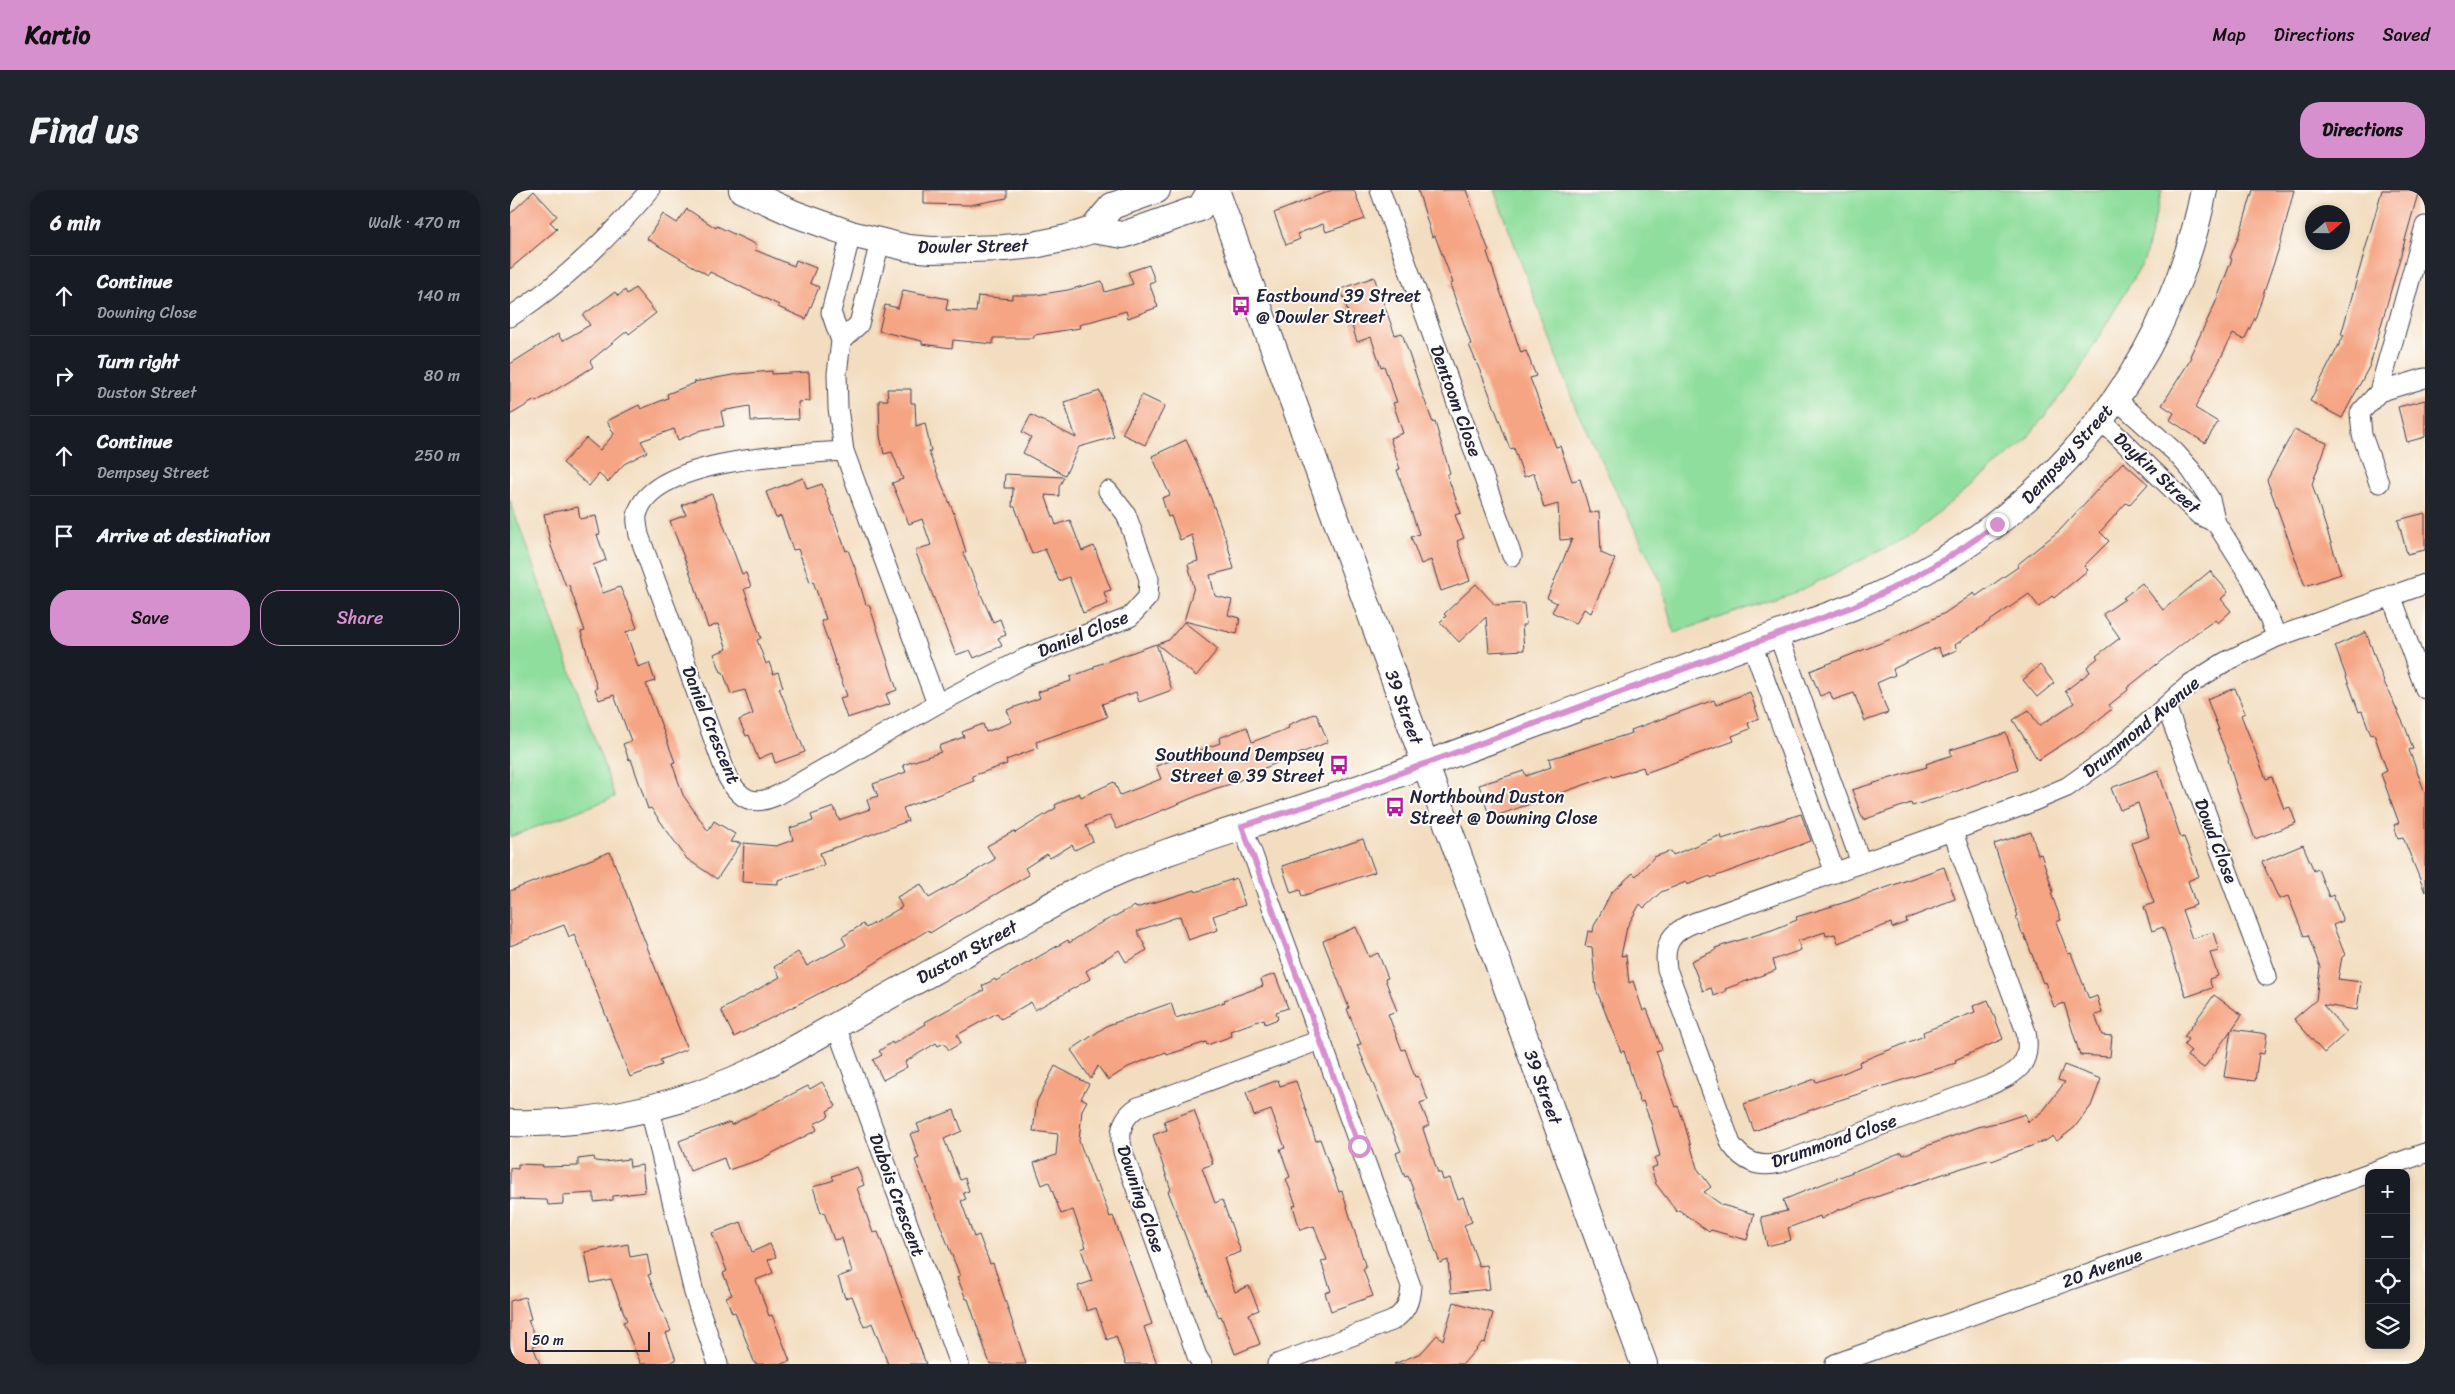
<!DOCTYPE html>
<html lang="en">
<head>
<meta charset="utf-8">
<style>
	body { margin:0; font-family:Sriracha,sans-serif; background:#20242c; color:#f1f3f6 }
	.controls { position:absolute; right:15px; bottom:15px; display:grid; overflow:hidden; border-radius:10px; box-shadow:0 2px 8px #0003 }
	.controls button { width:45px; height:45px; display:grid; place-items:center; padding:0; border:0; border-bottom:1px solid #363941; background:#171b24; color:#f1f3f6; font:25px sans-serif }
	.compass { position:absolute; left:1795px; top:15px; width:45px; height:45px; border-radius:50%; background:#171b24; box-shadow:0 2px 8px #0003; rotate:70deg }
	.scale { position:absolute; left:15px; bottom:12px; width:125px; box-sizing:border-box; padding-left:5px; border:2px solid #22223b; border-top:0; font-size:14px; line-height:18px; white-space:nowrap; color:#22223b; -webkit-text-stroke:4px #fdfcf7; paint-order:stroke }
	.stop { position:absolute; width:15px; height:15px; margin:-11px; border:4px solid #d690ce; border-radius:50%; background:#fff }
	.stop.end { background:#d690ce; border-color:#fff; box-shadow:0 1px 5px #0008 }
	.list { margin:0; padding:0; list-style:none }
	h2 { display:flex; justify-content:space-between; align-items:center; height:65px; margin:0; padding:0 20px; font-size:21px }
	h2 small { font-size:16px; font-weight:400; color:#9ea1a6 }
	.list li { display:grid; grid-template-columns:32px 1fr auto; gap:15px; align-items:center; box-sizing:border-box; height:80px; padding:0 20px; border-top:1px solid #363941 }
	.list b { display:block; font-size:19px; white-space:nowrap }
	.list p { margin:0; font-size:16px; white-space:nowrap; color:#9ea1a6 }
	.list em { font-size:16px; font-style:normal; color:#9ea1a6 }
	.actions { display:flex; gap:10px; padding:15px 20px }
	.actions a { flex:1; padding:11px 0; border:1px solid #d690ce; border-radius:20px; text-align:center; font-size:18px; color:#d690ce }
	.actions .main { background:#d690ce; color:#111 }
	.icon { flex:none; width:28px; height:28px; fill:none; stroke:currentColor; stroke-width:2; stroke-linecap:round; stroke-linejoin:round }
	.map { position:relative; flex:none; width:1915px; height:1174px; overflow:hidden; border-radius:20px }
	header { display:flex; align-items:center; gap:30px; box-sizing:border-box; height:70px; padding:0 25px; background:#d690ce; color:#111 }
	header strong { font-size:24px }
	nav { display:flex; gap:28px; margin-inline-start:auto; font-size:18px }
	.intro { display:flex; align-items:center; justify-content:space-between; box-sizing:border-box; height:120px; padding:0 30px }
	h1 { margin:0; font-size:35px }
	.button { padding:12px 22px; border-radius:20px; background:#d690ce; color:#111; font-size:18px; font-weight:700 }
	main { display:flex; gap:30px; padding:0 30px }
	aside { flex:1; background:#171b24; border-radius:20px; box-shadow:0 2px 8px #0003 }
	.map>svg:first-child { display:block }
	.green { fill:#8fde9d; stroke:#58806c }
	.building { fill:#f5a584 }
	.lines { fill:none; stroke-linecap:round; stroke-linejoin:round }
	.street-casing { stroke:#413e4f; stroke-width:21 }
	.secondary-casing { stroke:#413e4f; stroke-width:28 }
	.street { stroke:#fff; stroke-width:19 }
	.secondary { stroke:#fff; stroke-width:26 }
	.route { stroke:#d690ce; stroke-width:6 }
	.labels { text-anchor:middle; dominant-baseline:central; stroke-width:4; stroke-linejoin:round; paint-order:stroke }
	.street-label { font-size:18px; fill:#22223b; stroke:#fdfcf7 }
	.poi-label { font-size:18px; fill:#22223b; stroke:#fdfcf7; text-anchor:start }
</style>
</head>
<body>
<header>
<strong>Kartio</strong>
<nav><a>Map</a><a>Directions</a><a>Saved</a></nav>
</header>
<div class="intro"><h1>Find us</h1><a class="button">Directions</a></div>
<main>
<aside>
<h2>6 min<small>Walk · 470 m</small></h2>
<ul class="list">
<li><svg class="icon" aria-label="ahead" viewBox="0 0 24 24"><path d="M12 20V5M6 11l6-6 6 6"/></svg><div><b>Continue</b><p>Downing Close</p></div><em>140 m</em></li>
<li><svg class="icon" aria-label="right" viewBox="0 0 24 24"><path d="M7 20v-9h11M14 6l5 5-5 5"/></svg><div><b>Turn right</b><p>Duston Street</p></div><em>80 m</em></li>
<li><svg class="icon" aria-label="ahead" viewBox="0 0 24 24"><path d="M12 20V5M6 11l6-6 6 6"/></svg><div><b>Continue</b><p>Dempsey Street</p></div><em>250 m</em></li>
<li><svg class="icon" aria-label="arrive" viewBox="0 0 24 24"><path d="M6 21V4h12l-3 4 3 4H6"/></svg><div><b>Arrive at destination</b></div></li>
</ul>
<div class="actions"><a class="main">Save</a><a>Share</a></div>
</aside>
<div class="map">
<svg width="1915" height="1174" viewBox="0 0 1915 1174">
	<rect width="100%" height="100%" fill="#fdfcf7"/>
	<filter id="ink" filterUnits="userSpaceOnUse"><feTurbulence type="fractalNoise" baseFrequency=".02" numOctaves="2"/><feDisplacementMap in="SourceGraphic" scale="10" xChannelSelector="R" yChannelSelector="G"/><feConvolveMatrix kernelMatrix="1 2 1 2 8 2 1 2 1" color-interpolation-filters="sRGB"/></filter>
	<filter id="wash" filterUnits="userSpaceOnUse"><feTurbulence type="fractalNoise" baseFrequency=".0096" numOctaves="4" result="noise"/><feDisplacementMap in="SourceGraphic" scale="20" xChannelSelector="R" yChannelSelector="G"/><feGaussianBlur stdDeviation="1.12" result="paint"/><feColorMatrix in="noise" values="0 0 0 0 0 0 0 0 0 0 0 0 0 0 0 0 0 1.4 0 .05"/><feComposite in="paint" operator="in"/></filter>
	<g filter="url(#wash)">
		<rect width="100%" height="100%" fill="#f3ddc0"/>
		<path class="green" d="M984 0H1652L1634 70 1566 186 1514 252 1400 346 1289 401 1164 443 1150 390 1066 219Z
			M0 310 105 607 0 647Z"/>
		<g id="blocks">
			<path class="building" d="M414 0H497V8L460 15 414 14Z
				M822 0H844L855 29 816 42 813 34 787 44 790 49 776 55 764 23Z
				M908 0H956L979 61 977 62 1011 163 1016 161 1026 186 1020 188 1046 257 1050 256 1062 291 1070 289 1080 323 1089 322 1091 363 1105 369 1081 423 1074 419 1066 434 1042 422 1047 413 1037 408 1062 349 1050 350 1048 314 1034 318 1024 283 1014 287 1004 258 1000 259 976 195 959 155 961 154 940 94 943 93 925 46 922 47Z
				M1743 0H1784L1770 55 1746 126 1734 150 1723 144 1685 218 1708 232 1695 253 1660 230 1664 223 1652 215 1682 167 1680 166 1705 114 1722 69 1720 68 1732 37Z
				M1872 0H1909L1860 175 1832 228 1800 211 1834 145H1831Z
				M24 1 47 26 40 32 47 39 0 79V24Z
				M177 19 206 38 207 36 247 55 245 60 284 76 286 70 306 78 300 93 309 97 296 129 268 117 269 115 200 82 198 85 137 49 153 24 167 33Z
				M639 75 645 91 639 93 648 117 618 128 616 121 569 135 570 138 524 145V148H483V154L443 150 442 158 412 154V151L369 141 375 115 388 118 393 100 438 109 436 120 466 122 468 106 502 109V105H526L558 100 592 91 595 102 623 94 618 82Z
				M864 87 885 145 892 143 912 203 923 233 925 232 940 283 937 285 951 323 945 325 954 348 947 351 960 391 931 401 921 370 911 374 901 347 909 344 887 280 890 279 880 248 893 243 883 213 887 212 874 176 871 177 861 147 847 152 831 99Z
				M125 98 146 123 119 144 117 141 80 171 83 177 26 212 25 210 0 225V174L48 144 52 151 80 135 73 125 105 102 108 106 115 100 117 104Z
				M262 181V184L299 182 300 211 288 212 289 229 241 231 240 216 211 221 214 236 192 240 168 250 164 239 131 251 137 262 114 274 98 292 89 284 79 296 53 273 76 248 90 260 104 244 97 231 129 215 131 219 158 208 157 204 185 193 184 192 228 184Z
				M377 199H401V213H405L406 236 415 233 421 261H418L445 326 456 362 453 363 483 432 490 429 496 445 488 448 492 456 464 468 460 460 446 465 405 360 421 355 412 329 399 334 382 293 393 289 382 262 374 264 370 246 369 210H378Z
				M590 201 604 247 569 257 555 285 513 263 521 247 512 242 521 225 566 248 554 212Z
				M632 205 655 216 635 255 612 244Z
				M1915 210V247L1897 252 1888 217Z
				M1784 240 1817 253 1802 294 1831 384 1795 396 1757 290Z
				M676 250 692 284 717 352 724 379 700 385 705 406 722 410 718 425 730 428 727 444 674 431 684 397 678 374 688 371 682 345 670 350 661 326 658 327 652 308 660 305 642 266Z
				M1613 272 1638 294 1619 315 1616 313 1590 342 1599 351 1574 376 1578 380 1544 408 1542 406 1529 417 1519 404 1445 455 1447 460 1432 466 1428 457 1383 479 1385 485 1367 493 1378 523 1355 531 1344 503 1323 510 1320 502 1310 506 1300 481 1381 449 1435 423 1464 403 1466 406 1508 377 1507 375 1550 340Z
				M495 284 554 287 549 297V306L535 305 546 335 560 330 572 361 584 356 601 400 594 402 598 414 573 423 559 387 549 391 535 359 522 364 505 317H502L503 298H494Z
				M293 288 297 299 312 294 336 361 338 360 345 378 356 415 359 414 387 500 376 504 380 514 337 528 330 508 337 506 311 431 316 429 303 391 300 392 288 359 283 360 271 326 266 328 256 302Z
				M202 304 232 384 236 383 241 397 234 399 251 448 247 450 256 474 259 472 263 484 268 482 273 497 269 498 295 562 265 573 262 563 248 569 239 545 236 546 229 530 243 524 235 500 221 504 213 482H211L204 464 217 459 208 434 198 438 185 396 160 331 176 325 172 315Z
				M68 317 70 329 86 326 90 344 87 345 96 370 83 375 93 403 110 397 122 424 127 438 116 442 128 477 139 473 145 491 136 494 165 572 162 573 173 605 198 641 204 631 225 644 220 652 231 653 207 689 177 669 141 618 138 619 121 569 119 570 113 554 121 551 104 505 89 510 85 499 87 498 71 442 75 441 59 395 56 396 41 356 34 324Z
				M1915 323V360L1897 364 1888 330Z
				M1700 381 1718 402 1711 409 1721 421 1708 433 1705 430 1686 443 1617 498 1618 500 1599 515 1602 519 1575 540 1528 570 1503 530 1519 520 1529 536 1564 513 1555 501 1580 482 1577 477 1588 468 1586 466 1610 448 1593 424 1615 409 1613 408 1632 393 1653 420Z
				M966 394 985 415 1014 413 1016 435H1012L1014 460 979 462 976 427 949 452 930 432 936 426 934 424Z
				M674 432 708 459 686 486 647 454 659 450Z
				M1856 442 1874 492 1896 539 1903 559 1899 560 1915 603V702L1893 647 1888 648 1884 635 1889 633 1871 584 1877 581 1864 544 1861 545 1852 521 1849 522 1825 456Z
				M646 454 662 500 629 512 626 502 592 514 597 527 526 552 528 558 496 570 497 574 462 586 464 591 393 618 398 631 310 663 314 675 268 690V694L232 692 234 653 266 656 283 650 280 638 303 631 301 625 324 617 329 630 360 619 357 610 368 606 363 594 396 582 393 575 431 562 429 556 454 547 452 542 473 534 476 542 502 532 497 520 530 508 528 502 561 491 560 487 584 478V476Z
				M1530 475 1544 493 1527 507 1513 490Z
				M1725 498 1735 523 1731 525 1756 589 1762 587 1774 619 1780 617 1786 633 1745 649 1727 600 1718 570 1719 569 1707 540H1709L1697 509Z
				M1240 502 1249 528 1238 533 1240 539 1222 546 1224 551 1135 583 1133 577 1103 587 1102 585 980 628 969 595 1014 581 1016 586 1041 577 1039 569 1122 543 1121 540 1184 517 1204 510 1206 515Z
				M806 523 818 552 752 579 724 593 704 599 607 639 600 625 576 636 583 651 565 660 562 655 540 668 537 664 515 678 519 685 436 733 420 743 418 740 349 783 224 847 211 820 270 787 264 777 288 762 297 776 336 755 332 747 353 734 356 738 392 717 387 707 411 694 419 708 456 687 485 669 477 656 504 641 505 643 546 618 545 615 569 603 571 607 604 592 610 605 651 589 646 576 710 553 709 548 737 537 742 552 779 538 778 535Z
				M1496 543 1508 579 1428 608 1402 616 1401 613 1353 630 1342 600 1417 577 1416 574 1442 565 1440 560Z
				M1648 580 1671 648 1674 647 1689 686 1678 691 1686 715 1672 720 1682 749 1703 742 1709 761 1700 763 1708 786 1699 789 1702 798 1676 807 1653 737 1642 741 1634 717 1644 713 1622 653 1639 647 1628 613 1610 620 1601 598Z
				M1291 624 1301 651 1201 688 1200 686 1177 695 1176 692 1151 702 1134 718 1130 714 1117 737 1111 766 1116 765 1119 793 1123 791 1133 821 1137 819 1152 859 1146 861 1166 917 1168 916 1174 932 1187 978 1201 997 1194 1002 1212 1015 1244 1024 1237 1050 1201 1040 1199 1042 1169 1020 1167 1022 1146 994 1141 978 1147 976 1144 968 1150 966 1141 933 1133 911 1130 912 1114 861 1111 862 1086 799 1082 757 1075 756 1078 741 1083 742 1084 736 1101 703 1123 683 1126 686 1144 667 1161 661 1163 665 1211 645 1212 649Z
				M1521 642 1528 665 1531 664 1538 685 1543 702 1541 703 1551 730 1546 732 1558 764 1561 763 1579 809 1587 806 1592 823 1585 825 1592 845 1602 846 1600 867 1570 865 1554 813 1544 817 1535 792 1533 793 1514 744H1512L1506 727 1508 726 1484 654Z
				M853 649 865 682 792 706 790 700 781 703 772 676Z
				M1793 655 1804 681 1808 679 1819 707 1823 705 1833 731 1823 735 1835 765 1832 767 1828 789 1851 792 1847 820 1813 815 1837 842 1814 863 1784 829 1806 810 1810 777 1798 745 1794 746 1778 706 1769 709 1752 672Z
				M100 662 177 859 150 870 152 875 120 887 64 744 59 747 54 735 0 756V701Z
				M1434 677 1445 709 1432 714V715L1396 729 1397 732 1382 738 1381 733 1328 753 1325 744 1316 746 1315 742 1288 751 1291 760 1263 770 1266 780 1215 799 1216 801 1204 806 1201 798 1193 801 1181 771 1206 760 1205 758 1262 740 1287 730 1286 727 1336 712Z
				M726 688 735 715 703 726 708 740 678 750 670 726 627 741 637 760 616 772 609 760 576 781 580 789 525 820 521 812 491 829 487 823 447 845 451 853 439 860 434 853 428 856 426 853 395 872 397 877 373 890 363 870 372 865 369 861 382 852 383 854 416 834 415 832 474 800 472 796 485 789 486 791 558 750 559 753 585 736 625 716 626 718 685 700 686 702Z
				M846 737 859 767 868 763 878 788 875 789 887 821 878 824 892 860 895 859 905 887 908 886 918 910 910 913 919 935 913 938 914 942 928 983H931L933 990 940 988 948 1009 953 1007 962 1032 954 1035 969 1076 977 1075 980 1099 941 1103 938 1070 930 1073 898 986 895 987 886 963 891 961 847 855 851 854 837 819 839 818 813 751Z
				M765 784 778 818 766 822 768 829 755 834 754 829 720 841 722 846 697 855 696 852 657 865 656 862 618 877 598 890 588 876 581 889 561 860 598 835 661 813 666 828 715 812 714 810 753 796 751 789Z
				M1704 805 1732 825 1722 839 1757 844 1754 864 1749 863 1745 891 1714 887 1721 840 1694 878 1677 866 1681 861 1674 855 1678 849 1674 847Z
				M1478 810 1493 849 1445 870 1446 873 1317 914 1244 941 1234 914 1305 889 1306 892 1336 882 1350 876 1349 872 1414 846 1413 842 1465 822 1463 816Z
				M1554 875 1591 889 1581 916 1564 938 1547 951 1543 946 1537 950 1482 971 1481 969 1436 983 1328 1020 1311 1029 1310 1026 1278 1038 1281 1050 1257 1056 1251 1027 1277 1021 1273 1010 1392 962 1393 965 1467 937 1491 932 1515 924 1518 932 1533 921 1555 892 1548 890Z
				M545 876 579 894 571 908 577 911 572 920 569 951 585 993 587 992 600 1027 603 1026 628 1094 642 1134 634 1137 647 1174H616L606 1146 597 1150 586 1118 577 1121 568 1096 582 1091 571 1059 576 1057 563 1020 551 1024 539 992 532 995 524 973 546 965 548 944 523 941 527 911Z
				M768 890 770 896 786 891 806 951 810 949 829 1002 832 1001 856 1078 853 1079 863 1106 821 1121 815 1103 821 1101 811 1071 817 1070 804 1036 790 1040 783 1016 786 1015 776 989 780 987 770 959 775 958 761 920 744 926 736 902Z
				M312 892 326 916 317 921 319 926 304 934 307 940 249 970 218 980 214 968 180 981 169 951 220 932 221 935 298 896 300 899Z
				M444 920 452 941 434 949 450 990 455 988 459 1001 453 1003 456 1009 451 1011 464 1047 469 1045 480 1074 483 1073 516 1174H480L458 1109H456L447 1087 450 1086 405 970 409 968 400 944 410 941 407 934Z
				M684 920 703 974 692 978 705 1013 712 1010 731 1062 714 1068 725 1102 739 1096 749 1120 739 1124 750 1154 725 1164 711 1126 709 1127 698 1105 658 1001 661 1000 643 945 657 940 654 931Z
				M84 967 85 971 94 972 119 969 120 977 132 975 135 1002 103 1006V1010L84 1012V1003L53 1005V1014L38 1015 37 1010 0 1009V978L8 979V974L33 975 32 977 68 976V969Z
				M347 977 354 995 347 998 363 1043 368 1042 416 1174H378L362 1133 354 1137 342 1106 335 1108 328 1087 342 1082 332 1048 324 1050 314 1022 311 1023 303 997 324 990 322 986Z
				M231 1032 242 1062 260 1054 266 1067 258 1070 263 1083 246 1090 259 1126 262 1125 280 1171 272 1174H245L225 1122 222 1123 216 1107 222 1105 213 1083 217 1081 202 1043Z
				M118 1054 120 1067 137 1064 141 1084 138 1085 161 1141 156 1143 166 1170 155 1174H131L113 1132 117 1131 101 1089 81 1093 75 1062Z
				M15 1107 21 1129 18 1130 28 1154 23 1156 30 1174H0V1111Z
				M944 1112 983 1123 975 1153 972 1152 953 1174H884L911 1163 927 1145 933 1150Z"/>
		</g>
	</g>
	<g filter="url(#ink)">
		<use href="#blocks" fill-opacity="0" stroke="#413e4f" stroke-width="1"/>
		<g class="lines">
			<defs>
				<path id="street" d="M870 0 1002 366
					M341 44 321 122 331 151 327 184 328 218 334 261 427 514
					M0 127C54 92 98 49 140 0
					M331 151 349 134 370 52
					M1869 202 1915 188
					M1606 209 1665 262 1681 280 1700 309 1706 333 1742 390 1767 447
					M1591 230 1689 325 1706 333
					M334 261C288 264 145 268 128 322 125 329 128 337 129 345L217 586C230 610 243 617 268 605L427 514 515 468 620 427 638 407 639 389 616 324 598 301
					M1869 293 1852 245 1850 223 1869 202 1915 36
					M1881 405 1915 499
					M1268 444 1351 673
					M1242 454 1325 683
					M1656 516 1757 786
					M732 635 901 1096C900 1112 896 1122 882 1131L767 1174
					M1442 640 1516 842C1522 874 1508 883 1480 895L1270 973C1248 978 1234 972 1221 954L1157 779C1153 754 1161 741 1186 732L1512 616 1557 597 1602 565 1680 494 1715 472 1767 447 1915 394
					M326 836 449 1174
					M140 919 184 1103 208 1174
					M1859 983 1915 963
					M692 1174 687 1166 615 968C608 948 608 930 628 917L810 850
					M1325 1174 1859 983"/>
				<path id="secondary" d="M232 0 285 24 341 44 398 58 422 60 494 58 524 55 557 48 582 40 613 45 690 18 701 0
					M706 0 1134 1174
					M582 40 602 16 647 0
					M0 933C89 936 174 915 254 876L572 698C653 658 739 637 824 607 997 546 1169 480 1342 417 1522 341 1656 195 1694 0"/>
			</defs>
			<use href="#street" class="street-casing"/>
			<use href="#secondary" class="secondary-casing"/>
			<use href="#street" class="street"/>
			<use href="#secondary" class="secondary"/>
		</g>
	</g>
	<g class="lines" filter="url(#ink)">
		<path class="route" d="M849 956 732 636 822 608 1342 417C1394 395 1441 368 1487 334"/>
	</g>
	<defs>
		<symbol id="bus-bare" viewBox="-9 -9 18 18"><path d="M-5-6H5V4H4V6H2V4H-2V6H-4V4H-5ZM-3.5-4V0h7V-4ZM-3.5 1.2v1.5H-2V1.2ZM2 1.2v1.5H3.5V1.2Z" fill="#b5179e" stroke="#fdfcf7" stroke-width="2.5" paint-order="stroke"/></symbol>
	</defs>
	<g fill-rule="evenodd">
		<use href="#bus-bare" x="717" y="102" width="28" height="28"/>
		<use href="#bus-bare" x="815" y="561" width="28" height="28"/>
		<use href="#bus-bare" x="871" y="603" width="28" height="28"/>
	</g>
	<g class="labels">
		<g class="street-label">
			<text transform="translate(463 56) rotate(-1)">Dowler Street</text>
			<text transform="translate(946 211) rotate(70)">Dentoom Close</text>
			<text transform="translate(1557 264) rotate(-48)">Dempsey Street</text>
			<text transform="translate(1647 283) rotate(43)">Daykin Street</text>
			<text transform="translate(573 444) rotate(-22)">Daniel Close</text>
			<text transform="translate(894 517) rotate(70)">39 Street</text>
			<text transform="translate(201 535) rotate(68)">Daniel Crescent</text>
			<text transform="translate(1631 537) rotate(-40)">Drummond Avenue</text>
			<text transform="translate(1706 651) rotate(69)">Dowd Close</text>
			<text transform="translate(457 762) rotate(-29)">Duston Street</text>
			<text transform="translate(1033 897) rotate(70)">39 Street</text>
			<text transform="translate(1324 951) rotate(-19)">Drummond Close</text>
			<text transform="translate(387 1005) rotate(70)">Dubois Crescent</text>
			<text transform="translate(631 1009) rotate(71)">Downing Close</text>
			<text transform="translate(1592 1078) rotate(-20)">20 Avenue</text>
		</g>
		<g class="poi-label">
			<text x="746" y="106">Eastbound 39 Street<tspan x="746" dy="21">@ Dowler Street</tspan></text>
			<text x="814" y="565" text-anchor="end">Southbound Dempsey<tspan x="814" dy="21">Street @ 39 Street</tspan></text>
			<text x="900" y="607">Northbound Duston<tspan x="900" dy="21">Street @ Downing Close</tspan></text>
		</g>
	</g>
</svg>
<div class="controls">
<button>+</button>
<button>−</button>
<button><svg class="icon" aria-label="locate" viewBox="0 0 24 24"><circle cx="12" cy="12" r="6"/><path d="M12 2v4M12 18v4M2 12h4M18 12h4"/></svg></button>
<button><svg class="icon" aria-label="layers" viewBox="0 0 24 24"><path d="M12 4l9 5-9 5-9-5zM3 14l9 5 9-5"/></svg></button>
</div>
<svg class="compass" viewBox="-18 -18 36 36"><path d="M0-13l5 13h-10z" fill="#e53935"/><path d="M0 13l5-13h-10z" fill="#9ea1a6"/></svg>
<div class="scale">50 m</div>
<div class="stop" style="left:849px;top:956px"></div>
<div class="stop end" style="left:1487px;top:334px"></div>
</div>
</main>
</body>
</html>
